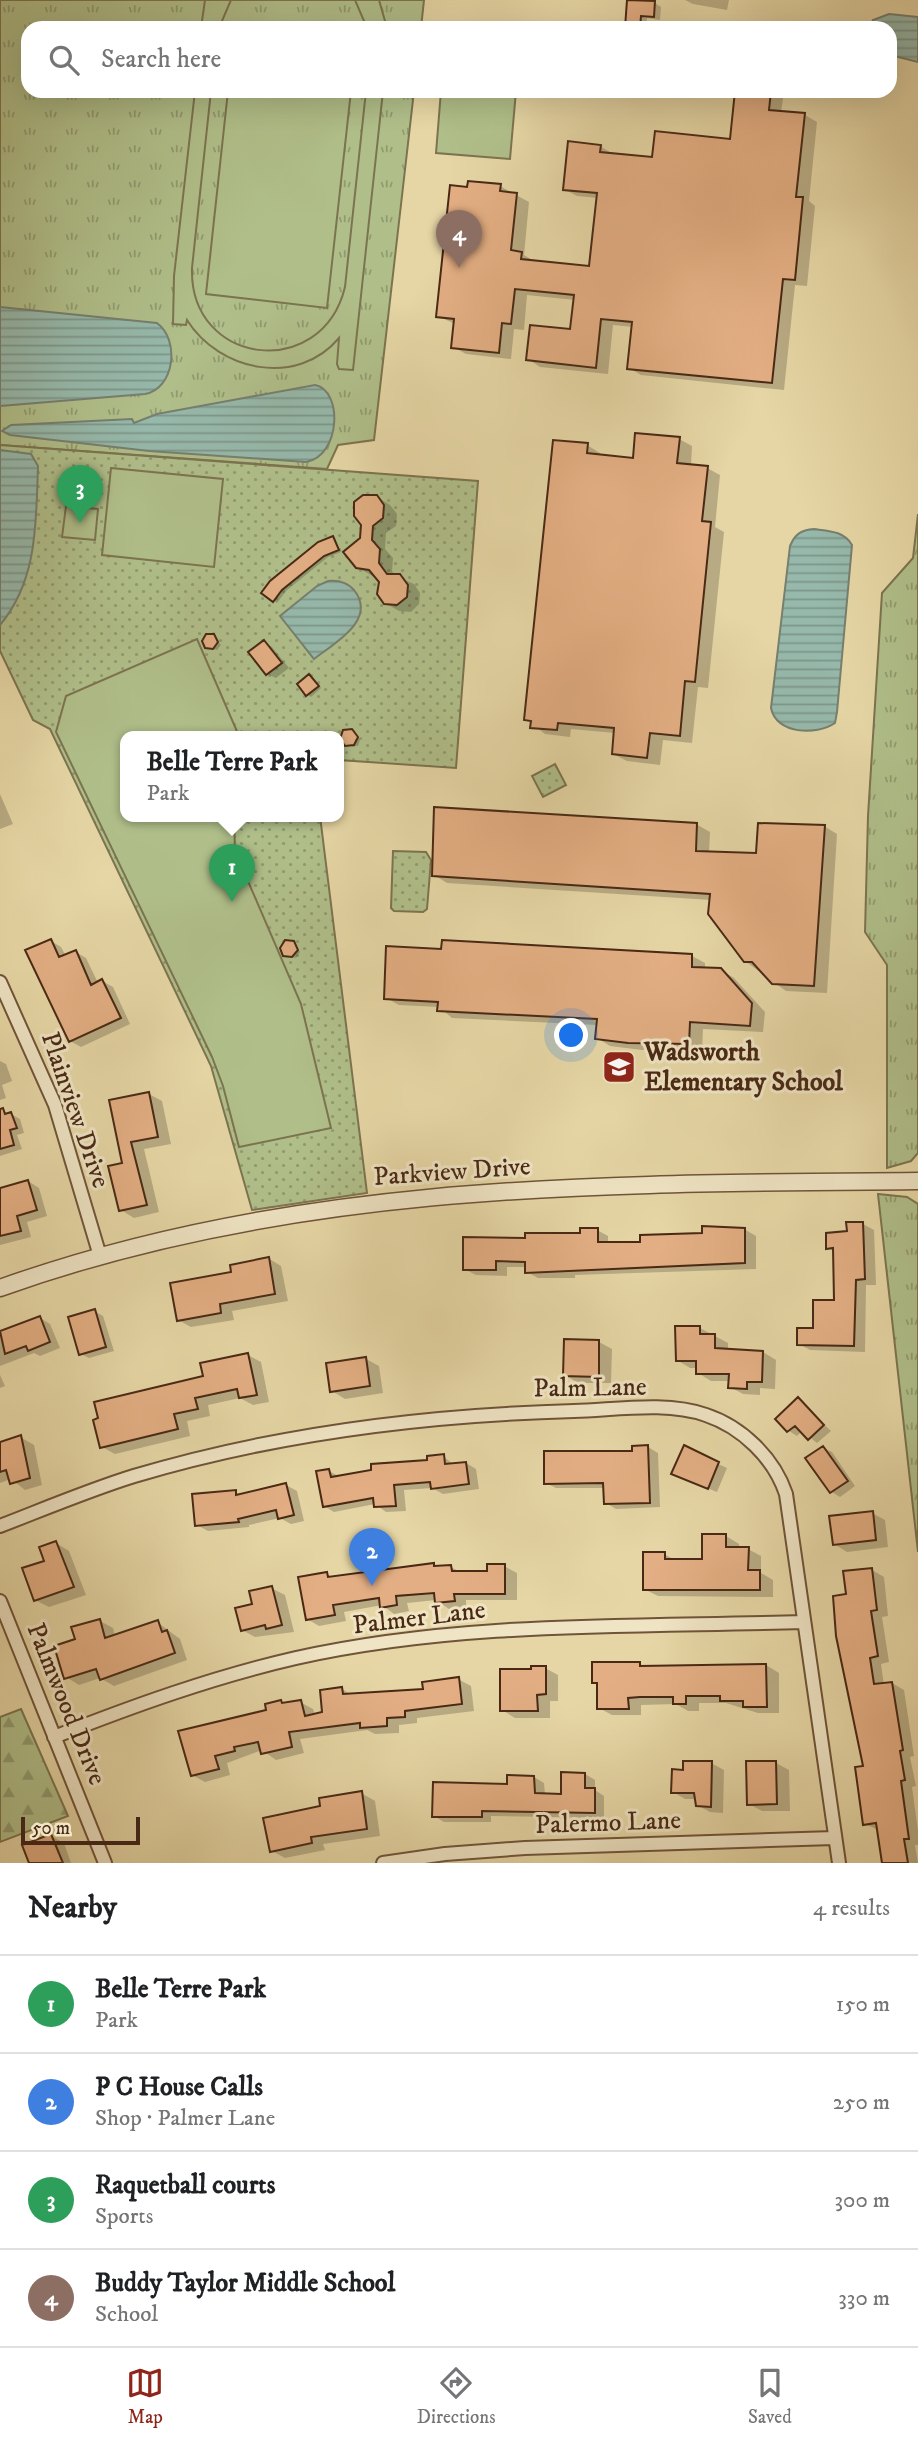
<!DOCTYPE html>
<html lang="en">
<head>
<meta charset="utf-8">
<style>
	body { margin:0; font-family:"IM FELL DW Pica",serif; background:#f2f2f2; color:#202124 }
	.scale { position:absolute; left:21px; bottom:18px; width:119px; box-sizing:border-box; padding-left:7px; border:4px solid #492915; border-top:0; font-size:19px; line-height:24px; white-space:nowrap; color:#492915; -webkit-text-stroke:5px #efe4c4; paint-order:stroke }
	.you { position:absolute; left:572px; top:1036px; width:24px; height:24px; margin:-18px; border:5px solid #fff; border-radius:50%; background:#1a73e8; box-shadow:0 0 0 10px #1a73e833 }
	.badge { display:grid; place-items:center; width:46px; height:46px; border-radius:50%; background:#8f2418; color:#fff; font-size:23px; font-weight:700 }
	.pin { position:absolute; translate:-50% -58px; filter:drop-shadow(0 2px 4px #0008) }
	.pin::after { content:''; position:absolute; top:37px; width:24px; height:21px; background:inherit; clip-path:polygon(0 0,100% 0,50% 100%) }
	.popup { position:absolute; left:120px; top:731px; width:224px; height:91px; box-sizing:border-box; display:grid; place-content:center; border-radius:14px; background:#fff; filter:drop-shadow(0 2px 5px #0005); font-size:23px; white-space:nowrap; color:#757577 }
	.popup b { font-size:26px; color:#202124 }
	.popup::after { content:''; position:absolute; left:50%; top:100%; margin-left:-14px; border:14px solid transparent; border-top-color:#fff }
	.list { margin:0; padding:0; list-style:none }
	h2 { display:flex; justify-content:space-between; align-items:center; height:91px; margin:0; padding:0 28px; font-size:30px }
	h2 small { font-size:23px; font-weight:400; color:#757577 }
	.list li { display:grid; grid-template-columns:46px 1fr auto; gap:21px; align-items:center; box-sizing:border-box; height:98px; padding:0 28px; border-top:2px solid #e0e0e0 }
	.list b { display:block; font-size:26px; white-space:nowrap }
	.list p { margin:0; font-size:23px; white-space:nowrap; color:#757577 }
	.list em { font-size:23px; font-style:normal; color:#757577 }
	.icon { flex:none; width:38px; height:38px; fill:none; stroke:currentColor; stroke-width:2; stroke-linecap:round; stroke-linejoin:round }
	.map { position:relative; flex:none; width:918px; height:1863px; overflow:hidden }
	.search { position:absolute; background:#fff; box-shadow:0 7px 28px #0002; left:21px; right:21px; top:21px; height:77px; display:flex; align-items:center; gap:18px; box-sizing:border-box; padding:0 24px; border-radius:21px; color:#757577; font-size:26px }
	.sheet { height:483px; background:#fff }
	nav { display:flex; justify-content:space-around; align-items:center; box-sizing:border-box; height:98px; border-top:2px solid #e0e0e0; background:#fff; font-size:19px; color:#757577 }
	nav a { display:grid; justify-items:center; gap:4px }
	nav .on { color:#8f2418 }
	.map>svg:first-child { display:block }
	.grass { fill:url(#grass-tufts); stroke:#7c7450; stroke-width:2 }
	.forest { fill:url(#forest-firs); stroke:#7c7450; stroke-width:2 }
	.park { fill:url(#park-dots); stroke:#7c7450; stroke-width:2 }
	.garden { fill:#b0bf8a; stroke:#7c7450; stroke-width:2 }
	.water { fill:url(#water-rules); stroke:#777f6f; stroke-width:2 }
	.shadow { fill:#0003 }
	.building { fill:#e3ae83; stroke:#492915; stroke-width:2 }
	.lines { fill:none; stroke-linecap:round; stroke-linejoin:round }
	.minor-casing { stroke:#705439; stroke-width:16 }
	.tertiary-casing { stroke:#705439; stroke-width:19 }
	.minor { stroke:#efe4c4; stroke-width:12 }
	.tertiary { stroke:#efe4c4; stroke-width:16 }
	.labels { text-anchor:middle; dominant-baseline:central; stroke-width:6; stroke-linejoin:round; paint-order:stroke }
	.poi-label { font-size:26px; font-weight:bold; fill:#492915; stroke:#efe4c4; text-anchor:start }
	.street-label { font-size:26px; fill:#492915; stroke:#efe4c4 }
</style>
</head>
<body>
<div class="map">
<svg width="918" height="1863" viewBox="0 0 918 1863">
	<defs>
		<pattern id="grass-tufts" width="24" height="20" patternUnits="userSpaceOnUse" patternTransform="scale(1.75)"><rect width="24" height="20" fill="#b0bf8a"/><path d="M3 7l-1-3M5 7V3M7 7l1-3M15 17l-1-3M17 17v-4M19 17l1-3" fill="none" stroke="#919b70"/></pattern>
		<pattern id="forest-firs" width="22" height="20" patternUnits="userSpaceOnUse" patternTransform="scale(1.75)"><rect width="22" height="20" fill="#b0bf8a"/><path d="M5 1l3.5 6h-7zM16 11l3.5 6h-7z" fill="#919b70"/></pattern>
		<pattern id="park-dots" width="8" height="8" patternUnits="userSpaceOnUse" patternTransform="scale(1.75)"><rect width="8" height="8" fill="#b0bf8a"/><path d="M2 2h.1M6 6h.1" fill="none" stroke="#919b70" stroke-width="1.8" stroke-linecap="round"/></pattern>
		<pattern id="water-rules" width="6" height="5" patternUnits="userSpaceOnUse" patternTransform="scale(1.75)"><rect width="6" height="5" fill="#96b9ab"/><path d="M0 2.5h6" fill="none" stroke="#7c968a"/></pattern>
	</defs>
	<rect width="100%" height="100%" fill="#e6d6a5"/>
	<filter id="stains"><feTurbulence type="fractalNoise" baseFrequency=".00286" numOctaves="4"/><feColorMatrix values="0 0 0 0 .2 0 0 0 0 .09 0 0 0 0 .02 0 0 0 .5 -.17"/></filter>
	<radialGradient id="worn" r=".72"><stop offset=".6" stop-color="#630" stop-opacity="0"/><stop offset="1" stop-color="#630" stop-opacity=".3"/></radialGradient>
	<path class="grass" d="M0 0H424L421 28H28V91H414L374 440 338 445 327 469 0 445Z
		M918 514V1153L911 1161 887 1168V965L865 932 868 816 882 593 913 558Z
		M878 1194 907 1197 918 1204V1552Z"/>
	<path class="forest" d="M21 1709 68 1816 0 1842V1717Z"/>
	<path class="park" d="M0 445 478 481 456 768 339 760V736H125V816H320L367 1193 252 1210 211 1066 50 729 33 720 0 651Z
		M555 764 566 785 543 797 532 776Z
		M393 851 426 852 431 860 427 909 423 912 394 911 391 908Z"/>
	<path class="garden" d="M205 0H231L219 28H201Z
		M355 0H379L387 28H367Z
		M195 91H211L192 268C189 366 322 382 345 287L366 91H383L353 370 339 369 337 364 339 338C297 388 219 371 187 320L186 325 173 324 174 276Z
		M228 91H351L327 308 206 294Z
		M441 91H516L510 159 436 153Z
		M111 468 223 479 214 567 102 555Z
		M66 506 98 509 95 540 62 537Z
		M197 639 239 736H125V816H234L235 851 301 1004 331 1128 239 1147 223 1086 212 1057 56 732 66 696Z"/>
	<path class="water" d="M889 14 918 17V62L890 55V28H869L873 20Z
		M0 307 157 323C180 340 175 388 145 394L0 406Z
		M315 385C343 390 341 456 306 462L149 451 10 435 2 431 11 425 132 419 134 423 157 414Z
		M0 450 31 454 38 466C36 521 38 580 0 625Z
		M814 529C829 531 844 531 852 545L837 712 835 723C816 736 776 734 771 708L790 546C795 534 801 530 814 529Z
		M328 581C338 580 347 582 354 590 378 620 333 644 314 659L280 616 317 586Z"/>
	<path class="shadow" d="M685 0H729L727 10 693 4Z
		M655 3 661 7 660 20 647 18V28H627Z
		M736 91H784L781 113 805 115 817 122 809 201 815 206 807 286 795 285 784 390 641 375 629 368 633 327 613 325 608 374 540 367 528 359 572 330 575 300 527 295 524 330 514 329 511 359 466 354 453 347 455 324 438 316 468 189 500 186 529 202 524 255 534 261 591 268 598 198 577 196 564 189 600 146 613 154 654 159 731 140Z
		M679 439 692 446 691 466 707 468 720 475 715 527 724 532 708 688 698 687 692 743 663 740 660 765 627 761 613 754 615 733 571 729 570 737 545 734 526 719 587 445 600 453V457L634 460Z
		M377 497 390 505 397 514 396 526 386 533 385 549 393 558 392 571 395 576 414 584 420 593 419 604 411 612 399 611 385 603 381 581 357 567 361 539Z
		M333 538 341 552 328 557 286 591 277 603 264 593Z
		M214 636 221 645 217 650 206 647Z
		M264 642 272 647 289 668 276 678 267 674Z
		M310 676 321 688 311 697 307 694Z
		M352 731 360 740 358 746 346 745Z
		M0 794 13 824 0 829Z
		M696 824 710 832 709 853 758 855 824 826 837 834 827 993 786 991 745 961 711 900 447 883 434 875Z
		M51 941 61 947 66 956 76 952 86 958 98 983 102 981 113 987 130 1024 81 1047 70 1041Z
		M293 943 300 952 296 958 284 955Z
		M443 951 692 956 705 963V969L721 970 734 978 765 1012 763 1032 703 1029 702 1051 642 1050 610 1046 597 1038 598 1025 452 1018 439 1007 399 1005 386 998Z
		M0 1061 6 1064 12 1081 2 1085 6 1098 0 1100Z
		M149 1094 162 1101 171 1144 144 1149 159 1212 134 1218 121 1210 124 1164 111 1101Z
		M11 1114 20 1119 24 1133 17 1135 22 1149 0 1156V1118Z
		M28 1181 39 1188 47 1216 27 1222 31 1237 0 1245V1189Z
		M863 1224 874 1230 876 1285H866L865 1352 810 1350 799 1344 836 1302 835 1252 828 1248Z
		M744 1229 756 1236V1269L575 1275V1278H538L527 1272V1267H507V1276L476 1275 464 1269 527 1239 582 1235 597 1230 608 1236V1244L642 1243Z
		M268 1258 281 1266 288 1301 232 1311 234 1320 191 1327 178 1320 233 1274Z
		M94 1311 103 1316 114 1351 89 1358 81 1354Z
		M40 1318 50 1324 60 1348 40 1356 34 1353 0 1366V1333Z
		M700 1328 728 1343V1351L763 1352 776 1360 775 1389 760 1388V1395L743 1394 730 1387V1381H711L698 1373V1368H690L677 1360Z
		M599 1342 612 1349 611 1383H578L565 1375Z
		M248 1355 261 1362 269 1402 253 1405 240 1398 208 1405 210 1416 187 1421 190 1436 115 1454 102 1447 205 1378Z
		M366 1359 379 1366 383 1393 345 1399 332 1391Z
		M0 1375 5 1386 0 1388Z
		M798 1400 831 1431 817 1443 802 1431 797 1436 789 1431 777 1419Z
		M20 1437 34 1445 42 1485 25 1490 11 1479 0 1483V1443Z
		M648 1447 658 1453 660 1507 616 1509 606 1503 605 1488H556L546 1483Z
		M823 1448 832 1452 855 1486 840 1497 832 1492Z
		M443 1456 454 1465 466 1463 476 1469 479 1489 443 1494 432 1488 404 1490 406 1511 386 1512 375 1504 334 1512 324 1506 329 1471 340 1477 429 1462Z
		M718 1464 727 1468 717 1492 682 1478Z
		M286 1485 297 1491 304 1521 291 1524 280 1518 249 1525V1527L208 1531 197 1525 235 1492 241 1495Z
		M872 1513 885 1520 888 1547 847 1552 834 1544Z
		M726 1536 739 1544V1549H748L761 1556V1573L773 1580V1597L658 1596 644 1589 664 1554 677 1561H704Z
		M56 1543 69 1551 86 1595 49 1607 35 1600 46 1562Z
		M434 1565 451 1567 462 1573H489L504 1566 517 1573V1600H466V1607L449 1609 436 1600 407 1603 409 1611 394 1614 382 1605 344 1612 346 1621 319 1626 307 1619 327 1574 334 1578Z
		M872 1570 884 1577 888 1616 882 1617 889 1662 881 1664 884 1685 892 1683 904 1690 914 1756 910 1757 916 1786 912 1787 918 1831V1845H915L918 1863H884L879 1830 864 1824 865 1767 848 1596Z
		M271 1588 285 1595 294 1632 255 1637 242 1630 254 1605Z
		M100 1621 113 1628 115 1636 157 1622 180 1639 187 1660 114 1686 100 1678 79 1685 66 1677 77 1640Z
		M640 1664 646 1667 766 1665 779 1673V1713H758L726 1703H699V1711H688L676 1704 641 1705V1715H612L599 1708V1685L594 1682Z
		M545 1668 558 1675V1701H550V1718H515L502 1710 533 1670Z
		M458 1679 471 1686 474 1711 417 1718V1723L399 1725V1733L375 1734 367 1730 300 1739 304 1753 276 1760 262 1750 227 1763 230 1775 205 1782 192 1775 281 1702H300L313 1709 315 1715 324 1713 342 1689 352 1695 425 1690Z
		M711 1763 724 1770 723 1813 710 1812 697 1805V1799H685L673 1792 684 1771Z
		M776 1763 789 1770 790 1811H762L749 1804Z
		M585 1774 595 1780V1790L604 1796V1818L491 1816V1822H444L434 1816 534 1777 544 1783 545 1795H562Z
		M361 1793 375 1801 380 1836 323 1844 325 1850 285 1858 272 1851Z
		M51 1836 64 1843 71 1863H30Z"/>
	<path class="building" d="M627 0 655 1 654 17 641 16 640 28H625Z
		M735 91H771L769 110 805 113 796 197H803L795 280 783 279 772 383 627 369 632 322 601 319 596 368 526 360 530 325 570 329 574 295 515 289 511 324 502 323 499 353 451 348 454 319 436 317 450 185 467 187 468 181 501 184 500 191 517 193 511 250 522 252 521 259 589 266 597 193 563 190 568 141 601 145 600 152 652 157 655 131 730 139Z
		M635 433 680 437 677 463 708 466 702 521 711 522 695 682 685 681 680 736 650 733 647 758 612 754 614 728 558 723 557 730 530 728 531 721 524 720 553 440 588 443 587 453 633 458Z
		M363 495H377L384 505 383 518 373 526 372 540 380 549 379 563 387 574H400L408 585 407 597 397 605 384 604 377 594 379 582 369 570 356 568 343 552 360 538 361 525 354 516V502Z
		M333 536 339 550 324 556 282 590 273 602 261 593 270 581 318 542Z
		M206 634H214L218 642 213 649 205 648 202 641Z
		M264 640 282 663 266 675 248 652Z
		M309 674 319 686 306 696 297 684Z
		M352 729 358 737 354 745 345 746 340 739 343 730Z
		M434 807 697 823 696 851 756 853 758 823 825 825 814 986 772 984 752 962H744L708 914 710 894 432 876Z
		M51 939 59 957 76 950 91 985 102 979 121 1018 69 1042 25 950Z
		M285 940 294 941 298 950 292 957 283 956 280 948Z
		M442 940 692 954V967L721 968 752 1003 750 1026 690 1022 689 1044 628 1043 595 1039 597 1019 437 1011 438 1002 384 999 386 946 441 949Z
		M149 1092 158 1137 131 1142 147 1205 119 1211 108 1166 122 1163 109 1100Z
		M3 1108 5 1114 11 1112 17 1128 10 1130 14 1145 0 1149V1109Z
		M28 1180 37 1210 17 1216 21 1231 0 1236V1188Z
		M846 1222H863L865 1279 856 1280 854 1346 797 1345V1328H813V1300H834L833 1248 826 1249V1233L847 1231Z
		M702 1226 745 1228V1263L525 1273V1262L496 1261V1270H463V1237L525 1238V1233H580V1228H598V1242H640V1235L702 1233Z
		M269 1257 275 1294 220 1304 221 1313 177 1321 170 1283 231 1272 230 1265Z
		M95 1309 106 1347 79 1355 68 1317Z
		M40 1316 50 1342 28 1351 26 1346 5 1354 0 1331Z
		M675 1326H700V1334H715V1348L763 1351 762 1382H747V1389L728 1388 729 1374H696V1361H676Z
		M564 1339 599 1340V1377L563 1376Z
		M248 1353 257 1395 239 1398 237 1389 195 1398 198 1409 174 1414 178 1429 100 1448 93 1420 98 1418 94 1402 203 1376 200 1363Z
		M366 1357 370 1386 330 1392 326 1363Z
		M798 1397 824 1425 808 1440 795 1426 787 1432 775 1419Z
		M21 1435 30 1478 10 1484 6 1470 0 1472V1442Z
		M648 1445 650 1503 604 1504 603 1483 544 1484V1451H632V1446Z
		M684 1445 719 1462 708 1489 671 1474Z
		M823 1446 848 1481 830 1493 805 1458Z
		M444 1454 445 1464 466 1462 469 1484 431 1489 430 1482 394 1485 396 1506 374 1507 373 1498 323 1507 316 1471 329 1469 331 1477 371 1470V1464L427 1460V1456Z
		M286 1483 294 1515 278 1519 276 1510 238 1519 239 1522 195 1526 192 1494 236 1490V1495Z
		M873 1511 876 1540 833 1545 829 1516Z
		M702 1534H726V1547H749L748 1570H760V1590H643V1552H665V1559H702Z
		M56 1541 74 1587 34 1601 22 1568 44 1561 39 1547Z
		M434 1563V1566L451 1565 452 1571H487V1564H505V1594H454L455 1601 435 1603 434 1593 396 1596 397 1605 380 1608 379 1598 333 1605 335 1615 306 1620 298 1577 327 1572 328 1577Z
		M872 1568 877 1610 871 1611 878 1656 870 1658 874 1684 892 1682 903 1750 900 1751 905 1780 901 1781 909 1839H904L908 1863H882L876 1823 863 1825 855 1767 863 1766 836 1636 833 1596 846 1594 843 1571Z
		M272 1586 282 1625 266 1629 265 1625 241 1631 235 1608 252 1604 249 1591Z
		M100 1619 105 1638 158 1620 162 1632 167 1630 175 1653 100 1680 96 1669 64 1679 54 1646 75 1639 71 1627Z
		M592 1662H640V1666L766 1664 767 1707H743V1701H720V1696H686V1704H673V1697H640L628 1698 629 1709H597V1683H592Z
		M531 1666H546V1694L537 1695 538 1711H500V1669H531Z
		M459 1677 462 1704 405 1711V1717L387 1718V1726L360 1728V1723L289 1732 292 1747 261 1754 258 1742 234 1747 235 1751 215 1756 219 1769 191 1776 178 1731 266 1710 265 1704 281 1700 282 1703 301 1700 305 1716 322 1712 320 1690 342 1687 343 1694 423 1689 422 1682Z
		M683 1761H712L711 1807 696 1806 694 1793H671L672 1769 683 1770Z
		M746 1761H776L777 1804 747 1805Z
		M561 1772 585 1773V1788H595V1813L482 1811V1817H432L433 1782 507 1784V1775L534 1776 535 1793 561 1794Z
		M362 1791 367 1829 311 1837 312 1843 270 1852 263 1818 320 1806 319 1798Z
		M51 1834 63 1863H29L22 1845Z"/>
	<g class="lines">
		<defs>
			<path id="minor" d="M0 982 55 1105 100 1256
				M0 1526C44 1509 89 1490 134 1476 278 1433 424 1415 574 1411 615 1410 666 1401 706 1415 742 1427 774 1458 786 1494L839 1863
				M0 1601 105 1863
				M54 1737C133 1706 213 1677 296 1658 461 1621 635 1627 803 1622
				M383 1863 445 1854 525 1848 834 1838"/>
			<path id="tertiary" d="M0 1288C298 1181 606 1184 918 1181"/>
		</defs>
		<use href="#minor" class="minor-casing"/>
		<use href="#tertiary" class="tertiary-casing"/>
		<use href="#minor" class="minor"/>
		<use href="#tertiary" class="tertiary"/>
	</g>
	<defs>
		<symbol id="school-square" viewBox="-11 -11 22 22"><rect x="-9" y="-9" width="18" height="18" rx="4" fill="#8f2418" stroke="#efe4c4"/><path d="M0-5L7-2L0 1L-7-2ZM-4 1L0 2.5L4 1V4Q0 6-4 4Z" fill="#fff"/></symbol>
	</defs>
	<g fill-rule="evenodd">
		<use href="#school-square" x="600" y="1048" width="38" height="38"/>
	</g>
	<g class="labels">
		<g class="poi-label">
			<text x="644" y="1052">Wadsworth<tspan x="644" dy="30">Elementary School</tspan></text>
		</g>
		<g class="street-label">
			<text transform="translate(75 1110) rotate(71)">Plainview Drive</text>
			<text transform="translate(452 1172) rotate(-4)">Parkview Drive</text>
			<text transform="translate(590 1388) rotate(-1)">Palm Lane</text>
			<text transform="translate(419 1618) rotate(-7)">Palmer Lane</text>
			<text transform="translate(66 1704) rotate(68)">Palmwood Drive</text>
			<text transform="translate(608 1823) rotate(-2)">Palermo Lane</text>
		</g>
	</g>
	<rect width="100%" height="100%" filter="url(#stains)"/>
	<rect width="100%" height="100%" fill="url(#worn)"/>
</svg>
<div class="scale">50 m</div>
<div class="you"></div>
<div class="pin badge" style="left:232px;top:902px;background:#2e9e5b">1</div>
<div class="popup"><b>Belle Terre Park</b>Park</div>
<div class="pin badge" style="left:372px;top:1586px;background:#3f7fe0">2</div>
<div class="pin badge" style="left:80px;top:523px;background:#2e9e5b">3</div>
<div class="pin badge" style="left:459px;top:268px;background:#8d6e63">4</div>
<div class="search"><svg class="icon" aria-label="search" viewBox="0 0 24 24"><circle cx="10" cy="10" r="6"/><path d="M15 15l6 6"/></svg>Search here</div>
</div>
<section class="sheet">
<h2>Nearby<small>4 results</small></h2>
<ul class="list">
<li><span class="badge" style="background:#2e9e5b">1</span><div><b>Belle Terre Park</b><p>Park</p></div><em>150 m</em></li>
<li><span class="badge" style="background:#3f7fe0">2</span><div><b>P C House Calls</b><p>Shop · Palmer Lane</p></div><em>250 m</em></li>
<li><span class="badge" style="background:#2e9e5b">3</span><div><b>Raquetball courts</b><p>Sports</p></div><em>300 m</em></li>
<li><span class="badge" style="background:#8d6e63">4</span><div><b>Buddy Taylor Middle School</b><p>School</p></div><em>330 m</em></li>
</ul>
</section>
<nav>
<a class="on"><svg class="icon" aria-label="map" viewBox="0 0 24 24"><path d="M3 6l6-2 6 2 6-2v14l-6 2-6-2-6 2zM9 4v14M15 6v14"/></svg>Map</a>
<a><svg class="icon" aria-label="directions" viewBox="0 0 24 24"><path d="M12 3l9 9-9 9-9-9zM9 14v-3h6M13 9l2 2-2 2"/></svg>Directions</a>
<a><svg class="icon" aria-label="saved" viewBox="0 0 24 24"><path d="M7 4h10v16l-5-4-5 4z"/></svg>Saved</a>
</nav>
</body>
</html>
